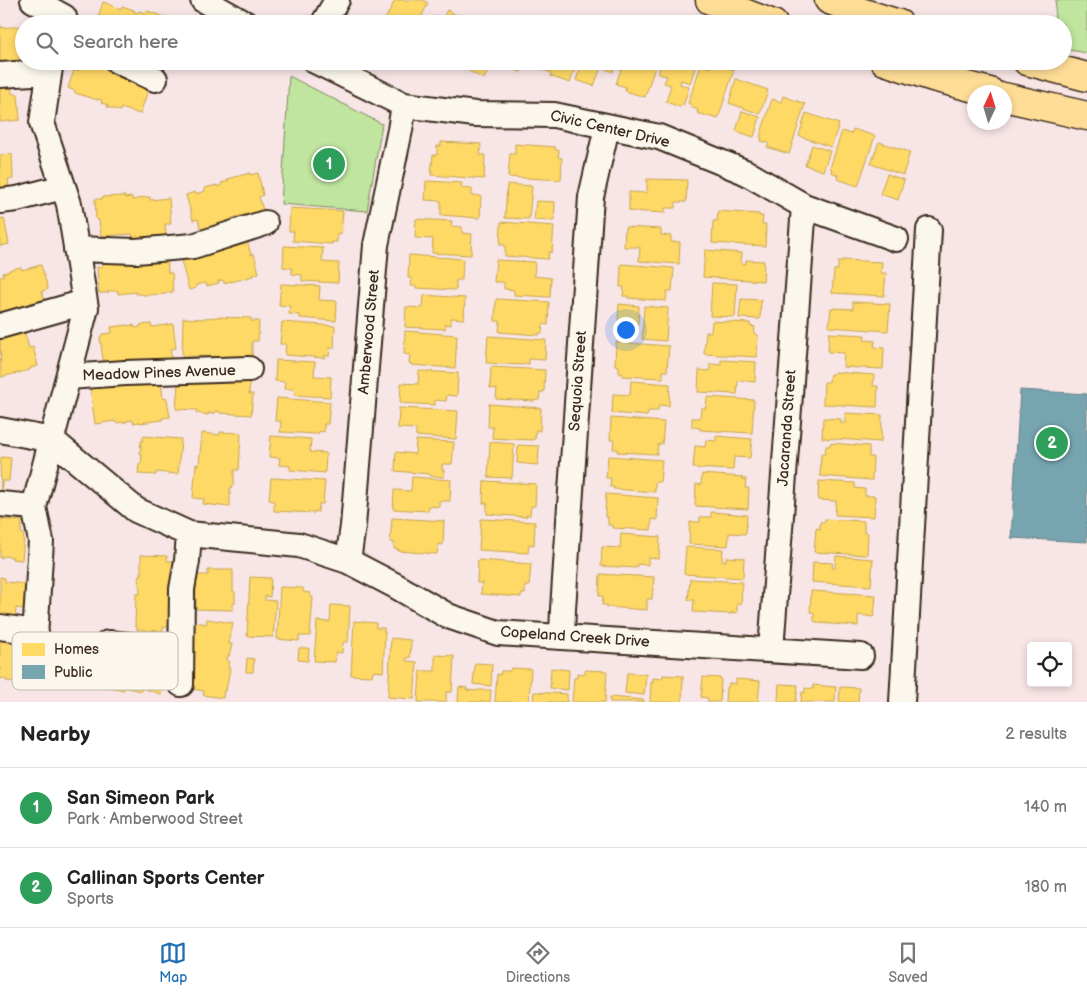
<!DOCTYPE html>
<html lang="en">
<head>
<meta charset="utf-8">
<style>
	body { margin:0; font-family:"Balsamiq Sans",sans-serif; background:#f2f2f2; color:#222 }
	.controls { position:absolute; right:15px; bottom:15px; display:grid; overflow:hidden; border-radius:5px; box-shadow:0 2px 8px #0003 }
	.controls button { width:45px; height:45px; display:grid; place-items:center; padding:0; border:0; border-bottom:1px solid #e0e0e0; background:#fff; color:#222; font:25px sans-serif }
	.compass { position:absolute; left:967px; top:85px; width:45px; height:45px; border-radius:50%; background:#fff; box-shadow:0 2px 8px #0003; rotate:4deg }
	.you { position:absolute; left:625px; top:329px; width:18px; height:18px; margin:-12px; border:4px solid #fff; border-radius:50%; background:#1a73e8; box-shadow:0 0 0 8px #1a73e833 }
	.badge { display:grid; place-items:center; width:32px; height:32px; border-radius:50%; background:#1f6fb2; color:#fff; font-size:16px; font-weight:700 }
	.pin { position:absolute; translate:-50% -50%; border:2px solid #fff; box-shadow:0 1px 5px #0006 }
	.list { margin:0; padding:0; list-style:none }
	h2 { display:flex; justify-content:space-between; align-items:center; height:65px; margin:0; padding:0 20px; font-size:21px }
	h2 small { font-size:16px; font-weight:400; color:#767676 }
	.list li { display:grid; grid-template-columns:32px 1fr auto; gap:15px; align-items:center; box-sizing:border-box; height:80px; padding:0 20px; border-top:1px solid #e0e0e0 }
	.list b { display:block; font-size:19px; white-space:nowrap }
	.list p { margin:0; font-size:16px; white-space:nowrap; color:#767676 }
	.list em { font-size:16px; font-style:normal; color:#767676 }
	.icon { flex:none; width:28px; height:28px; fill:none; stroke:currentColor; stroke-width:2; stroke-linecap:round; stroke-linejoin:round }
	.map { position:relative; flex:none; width:1087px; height:702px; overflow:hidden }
	.search { position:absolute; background:#fff; box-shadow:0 2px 8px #0003; left:15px; right:15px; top:15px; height:55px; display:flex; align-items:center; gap:12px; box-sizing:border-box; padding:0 18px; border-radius:28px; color:#767676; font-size:19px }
	.sheet { height:225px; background:#fff }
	nav { display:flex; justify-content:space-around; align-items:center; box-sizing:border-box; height:70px; border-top:1px solid #e0e0e0; background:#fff; font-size:14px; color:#767676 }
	nav a { display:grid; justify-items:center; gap:2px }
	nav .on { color:#1f6fb2 }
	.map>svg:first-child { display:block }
	.green { fill:#c0e59f; stroke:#7e885e }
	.homes { fill:#ffd966; stroke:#c4a450 }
	.public { fill:#76a5af; stroke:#648084 }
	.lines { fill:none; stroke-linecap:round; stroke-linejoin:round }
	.minor-casing { stroke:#3b2a1e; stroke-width:28 }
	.major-casing { stroke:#3b2a1e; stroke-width:31 }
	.minor { stroke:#fbf7ec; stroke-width:24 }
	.major { stroke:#fedd96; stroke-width:28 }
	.labels { text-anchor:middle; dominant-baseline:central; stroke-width:5; stroke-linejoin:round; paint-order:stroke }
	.street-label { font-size:15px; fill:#3b2a1e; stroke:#fbf7ec }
	.key { fill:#fbf7ec; stroke:#c1baae; stroke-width:1 }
	.key-label { font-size:14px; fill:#3b2a1e }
</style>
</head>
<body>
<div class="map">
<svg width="1087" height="702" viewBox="0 0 1087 702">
	<rect width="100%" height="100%" fill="#f8e5e6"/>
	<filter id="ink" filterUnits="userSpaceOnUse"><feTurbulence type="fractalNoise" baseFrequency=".02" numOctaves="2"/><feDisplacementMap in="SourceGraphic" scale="10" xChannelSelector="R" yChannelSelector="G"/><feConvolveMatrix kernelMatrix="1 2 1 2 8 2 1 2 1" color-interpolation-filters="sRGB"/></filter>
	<g filter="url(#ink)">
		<path class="green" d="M1056 0H1087V53L1063 49V24H1054Z
			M289 76 382 124 367 211 281 204Z"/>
		<path class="homes" d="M395 0H423L428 3 418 24H383Z
			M103 2 121 9 122 6 134 10V12L138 13 139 11 146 13 147 11 168 18V21L175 24H96Z
			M447 10 466 20 464 24H433L437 16 442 19Z
			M530 16 551 22V24H527Z
			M0 26H2V28L22 26 24 52H19L20 64 0 66Z
			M81 61H105L152 79 140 114 121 108 120 111 107 107 108 105 101 103 102 100 98 99V100L75 93V91L68 88 74 70 78 71Z
			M469 61H493L484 79 465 69Z
			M505 61H524L521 72 503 66Z
			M543 61H577L570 83 550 76 551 73 543 70 544 68 541 66Z
			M583 61H616L613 72 601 67 594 86 576 80Z
			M624 61H657L645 97 625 91 626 87 616 84Z
			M662 61H697L690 83 681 80 680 84 689 87 683 106 681 105 680 107 666 102 671 85 664 83 667 76 658 74Z
			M711 62 734 70 718 119 697 113 698 110 691 107 692 105 688 103 701 65 710 68Z
			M736 79 768 90 760 114 729 103Z
			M11 83 12 94H18L20 120 0 122V84Z
			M783 96 805 104 789 154 767 147 769 143 761 141 762 138 760 137 772 99 781 102Z
			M742 111 760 117 754 137 736 131Z
			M806 113 839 124 831 147 799 136Z
			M853 129 875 136 858 186 837 179 838 175 831 172 832 169 830 168 842 131 851 134Z
			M441 142 481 144 480 155H485L484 179 431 175 433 155H437V146H441Z
			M879 142 910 152 903 175 871 164Z
			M515 144 555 147V150H559L558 157 562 158 561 180 508 177 510 154H515Z
			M812 145 830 151 823 171 805 165Z
			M12 154 13 179H8L9 190 0 191V155Z
			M250 173V175L258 173 263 195 259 197 263 210 232 218 233 221 201 230 198 219 193 220 186 195 195 192 196 194 205 191V188L217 185V187L222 185 221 183 228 181V179Z
			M887 174 904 180 898 200 880 194Z
			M647 179 687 180 686 202H676L675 208H665V213L629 211V192L647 193Z
			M426 181 462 183 461 188 472 189V195L481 196 480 218 441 215V201L425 200Z
			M507 184 532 186 529 219 505 218Z
			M125 196V198L132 197V200L138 199V198L150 197V200L169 198 171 224H165L166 236 133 238 132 234 101 236 99 220H96L95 199H102V197Z
			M536 201 555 202 554 221 534 220Z
			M290 208 343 211 341 234 337 233V242H332V244L293 241 294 231H289Z
			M718 211 759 214V216H763L762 224H766L765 246 712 243 713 221H717Z
			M4 218 9 244 0 246V219Z
			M416 219 452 221 451 226 462 227V233L472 234 471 255 432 253 433 239 415 238Z
			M501 222 554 226 552 252H549L548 259 505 256V245H500Z
			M625 227 661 229V235L671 236V242H680L679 264 639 261 640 247H624Z
			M246 237 251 255 254 254 259 273 252 275 253 276 231 282V281L224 283 223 280 218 281 219 283 207 286 206 283 196 285V288L189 290 179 253Z
			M284 246 323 248 322 262 339 263 338 283 302 281V275L292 274V268L283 267Z
			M705 250 742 253 741 263 746 264V260L764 261 763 281 703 277Z
			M167 254 168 273H172L173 292H166V294L143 295V294H136V292L118 294V291H108V293H99L97 267H102V255Z
			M409 255 463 259 462 280H456V290L416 288V286H411L412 278H408Z
			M496 260 535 262 534 276 551 278 550 297 514 295V290L504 289V282H494Z
			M842 260 882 262 881 273H886L884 296 832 293 834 270H838V262H842Z
			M621 264 674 268 672 291H667L666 301 628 298V296H623L624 287H620Z
			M41 265 48 289 42 291 45 302 0 316V277L4 276 3 273 10 271 9 270 21 267 22 270Z
			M712 283 737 284 735 317 710 316Z
			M281 284 320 286 319 300 337 301 336 321 300 318V315L289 314 290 306 279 305Z
			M424 295 465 298 464 319 451 318V325L446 324 445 329 405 327 406 307 423 308Z
			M496 299 549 302 548 325 543 324 542 333H539V335L499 332 500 321H495Z
			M741 299 761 300 760 319 739 318Z
			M853 302 890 304 888 331 829 327 831 308 853 309Z
			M619 304 639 306 638 324 618 323Z
			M644 306 668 308 666 341 642 339Z
			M217 317 251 318V321H259L258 341H252V357L182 356 183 318 204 319V318Z
			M712 321 750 323V326L755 327 754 334 758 335 757 357 704 354 706 332H711Z
			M282 322 335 326 334 348H330L329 356 325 355V358L285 355 286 344H280Z
			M151 324 152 327 173 324 176 348 170 349 172 361 104 367 100 337 102 336V334L112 333 111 327 128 325V326L134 325 135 328 140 327V325Z
			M24 330 29 348 33 347 38 366 30 368V370L1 377 0 337Z
			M405 331 457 335 455 368 411 365V363H409L410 355 404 354Z
			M829 333 865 335 864 340 875 341 874 347 884 348 883 369 843 367 844 353 828 352Z
			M488 336 546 340 545 360 529 359V364H523V365L486 363Z
			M616 342 669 346 667 371H663V378L622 376V373H619V366L615 365Z
			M276 360 315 362 314 376 331 377 330 397 294 395 295 389H284L285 382 275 381Z
			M721 360 756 362 755 382 738 380 737 394 698 392 699 370 710 371V364L721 365Z
			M491 367 545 370 544 392H540L539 400H535V401L496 399 497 389 490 388Z
			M419 371 458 373 457 396 447 395 446 401 435 400V405L400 403 401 383 418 384Z
			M834 372 874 375 873 386H878L877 407 823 404 824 382H829L830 374H834Z
			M184 373 250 375 249 394H253L251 415 220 413V412L215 411 214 414 208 413V415L196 413 197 410 176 409 178 384H184Z
			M161 381 163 398 167 399 170 417 162 418V420L140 423V422L133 423V420L126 421 127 422 116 423 115 421 95 424 90 387 128 382 129 385Z
			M631 381 670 384 669 406 659 405 658 411H648L647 416 612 413 613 394 630 395Z
			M707 397 754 400 752 433 700 430V428L692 427V418H700L701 408H706Z
			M277 398 330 402 328 424H324V432L319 431 318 434 280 432 281 421H275Z
			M489 404 541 408 540 431 536 430 535 439H533V440L492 438 493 427H488Z
			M399 408 458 411 456 439 416 436V429L398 428Z
			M845 413 882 415 881 442 822 438 823 418 841 419 840 423H845Z
			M611 418 664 422 662 444H658L657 454 617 452 618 449H613L614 440H610Z
			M220 432 241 433 239 470H234V485H232V488H230V507L203 504 204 499 193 498 196 464 199 465 202 433 220 435Z
			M143 436 181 439 178 474 156 472V475L138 474 139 464H141L142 454H140L141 441H143Z
			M271 436 311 439 310 452 326 453 325 473 290 470V466L279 465 280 458 269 457Z
			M716 436 752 439 750 458 734 457 733 470 693 468 695 446 705 447 706 440 716 441Z
			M416 440 454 442 452 464H442V470H444V477L430 476V474L395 471 396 452 415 454Z
			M490 442 514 444 512 478 488 477Z
			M830 443 869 446V457H873L872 480 820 476 821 454H825L826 446H830Z
			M518 445 539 446 538 465 517 463Z
			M608 456 662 460 660 482H655V492L614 489V487H610L611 478H606Z
			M2 457 11 458 9 481H2L1 494 0 458H2Z
			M702 474 742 477V479H746L745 488H749L748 509 695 506 696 484 701 485Z
			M412 477 451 480 450 501H439V507L429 506 428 511 393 509 394 490 411 491Z
			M271 478 325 481 323 504H319L318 512 314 511V513L274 511V501L269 500Z
			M484 481 536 484 535 506H531L530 515H526V517L487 514V503H483Z
			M819 481 855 483V488L865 489V496H875L874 517 835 515 836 501 818 500Z
			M606 494 658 498 657 520 652 519 651 530 612 528V525H608V517H605Z
			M711 512 747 515 746 534 729 533 728 546 689 544 690 522H700V517H711Z
			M392 518 444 521 443 545 438 544 437 554 398 551 399 549H394V542H390Z
			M0 519 22 521 21 533 24 534 22 560 12 559 13 557 2 556V558H0Z
			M481 519 535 522 534 545 529 544 528 553 479 550Z
			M825 519 864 521V533H868L867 555 814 552 816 528 820 529V522H825Z
			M621 534 660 537 659 559 648 558V565L637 564V568L601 566 602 547 620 548Z
			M686 547 723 549 722 560 726 561V557L744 558 743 578 684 574Z
			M141 555 167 556V561H179L174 627H163V631L137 630V627L135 626 136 594H140L139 575 141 576Z
			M836 556 873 559 871 586 812 582 813 562 833 563 832 568H835Z
			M478 560 531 564 529 586H525V594H521V597L481 594 482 583H477Z
			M208 570H233V591L235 592V603H233V610L196 609V575H208Z
			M600 574 654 577 652 599H647V610L607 607V605H602L603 596H599Z
			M0 577 5 578V582L26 584 23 609 16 608 15 619 0 618Z
			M250 577 271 578 270 597 265 596V600L276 601 273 637 247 636Z
			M690 579 742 582 741 604H737V613L732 612V614L693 612 694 600H688Z
			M280 587 303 588V592L311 593 310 597H313L310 636H299V641L277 639Z
			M811 591 876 595 874 617 858 615V626L818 623V622L814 621V613L810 612Z
			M331 605 350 606 348 642H343L342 653 336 652 335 662 314 661 317 621 330 622Z
			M207 619 233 623 229 644H232L229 656 228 655 227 661 230 662 228 668H230L226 691 224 690 223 698 203 695 204 691 187 688 190 655 195 622 206 624Z
			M354 621 376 623V628H384V632H385L383 672 373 671 372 676 351 675Z
			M391 638 411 640 410 658H406V661L417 662 414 699 388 697Z
			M0 641 17 643 16 655 21 656 18 682 6 681V679L0 678Z
			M98 646 162 656 160 667 166 668 161 694 142 688 141 691 124 687V690L88 683 92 663 95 664Z
			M299 648H309L308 661 298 660Z
			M435 655 454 656 452 692H446V702H418L420 671H435Z
			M247 658 254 659 253 672H246Z
			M475 663 492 664 491 686 473 684Z
			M511 668 531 669 529 702H495L497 674 500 675 501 671H510Z
			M551 668 569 670 568 690 550 688Z
			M585 670 607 671 605 702H572L574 678H577V673L585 674Z
			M627 673 646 674 644 695 625 693Z
			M663 675 683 676 682 702H650L651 682 653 683V678L662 679Z
			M703 677 721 678 720 702H708V698L701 697Z
			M736 679 760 681 758 702H725L726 688H728L729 683 736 684Z
			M779 684 798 685 796 702H778Z
			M813 685 836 687 835 702H801L802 692 805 693V688L813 689Z
			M459 687 467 688 466 690 477 691 478 690H491L490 702H458Z
			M840 687 859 688 858 702H839Z
			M534 692 567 694V702H533Z
			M610 697 644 700V702H610Z"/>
		<path class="public" d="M1020 390 1087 394V542L1011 538Z"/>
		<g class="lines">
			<defs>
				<path id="minor" d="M33 0 64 17
					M203 0 246 24
					M323 24 337 0
					M117 61 155 79
					M315 61 404 105 475 114 554 115 659 137 745 172 804 206 896 239
					M0 75 49 72
					M0 201 17 199 63 187
					M76 249 136 251 193 246 265 223
					M0 326 85 302
					M68 377 125 373 249 369
					M0 430 52 440 136 510 189 534 299 545 348 561 396 586 448 616 498 633 861 656
					M0 504 34 507
					M348 561 353 526 376 245 400 130 404 105
					M0 627 36 632
					M562 636 563 609 591 197 607 127
					M108 643 181 650
					M771 650 804 206
					M33 669 41 541 34 507 86 308 69 204 42 123 51 61
					M181 684 182 589 187 561 189 534
					M902 702 929 230"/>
				<path id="major" d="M710 0 773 24
					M829 0 864 13 899 24
					M885 61 933 77 990 92
					M1027 61 1087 77
					M1004 97 1087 116"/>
			</defs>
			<use href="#minor" class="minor-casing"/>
			<use href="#major" class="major-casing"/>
			<use href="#minor" class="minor"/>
			<use href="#major" class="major"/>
		</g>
	</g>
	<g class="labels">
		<g class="street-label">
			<text transform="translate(610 129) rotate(13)">Civic Center Drive</text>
			<text transform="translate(369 332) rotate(-85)">Amberwood Street</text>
			<text transform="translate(159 373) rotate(-2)">Meadow Pines Avenue</text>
			<text transform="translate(578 381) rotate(-86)">Sequoia Street</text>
			<text transform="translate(787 428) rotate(-86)">Jacaranda Street</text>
			<text transform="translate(575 637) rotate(4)">Copeland Creek Drive</text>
		</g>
	</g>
	<rect x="12" y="632" width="166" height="58" rx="8" class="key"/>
	<rect x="22" y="643" width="23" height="13" fill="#ffd966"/>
	<rect x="22" y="665" width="23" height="14" fill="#76a5af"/>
	<g class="key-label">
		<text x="54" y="654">Homes</text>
		<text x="54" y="677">Public</text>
	</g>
</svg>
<div class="controls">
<button><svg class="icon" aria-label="locate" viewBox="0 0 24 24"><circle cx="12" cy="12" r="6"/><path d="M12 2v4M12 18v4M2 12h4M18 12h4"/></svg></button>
</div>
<svg class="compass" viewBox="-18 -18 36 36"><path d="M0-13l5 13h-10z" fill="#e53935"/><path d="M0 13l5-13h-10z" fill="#767676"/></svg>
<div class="you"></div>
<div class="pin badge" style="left:329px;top:164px;background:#2e9e5b">1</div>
<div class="pin badge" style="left:1052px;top:443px;background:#2e9e5b">2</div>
<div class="search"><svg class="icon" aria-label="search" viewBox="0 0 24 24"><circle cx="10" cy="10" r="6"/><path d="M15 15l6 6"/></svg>Search here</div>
</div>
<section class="sheet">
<h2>Nearby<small>2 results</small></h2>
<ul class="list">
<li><span class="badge" style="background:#2e9e5b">1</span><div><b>San Simeon Park</b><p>Park · Amberwood Street</p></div><em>140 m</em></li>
<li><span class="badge" style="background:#2e9e5b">2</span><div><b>Callinan Sports Center</b><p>Sports</p></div><em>180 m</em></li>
</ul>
</section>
<nav>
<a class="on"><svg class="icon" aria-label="map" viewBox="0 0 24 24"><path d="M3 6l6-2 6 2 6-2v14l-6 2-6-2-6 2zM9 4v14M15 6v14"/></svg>Map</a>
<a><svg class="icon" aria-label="directions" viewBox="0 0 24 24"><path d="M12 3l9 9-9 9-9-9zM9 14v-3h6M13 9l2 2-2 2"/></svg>Directions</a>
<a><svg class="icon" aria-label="saved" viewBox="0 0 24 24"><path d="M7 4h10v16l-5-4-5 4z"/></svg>Saved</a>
</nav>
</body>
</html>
